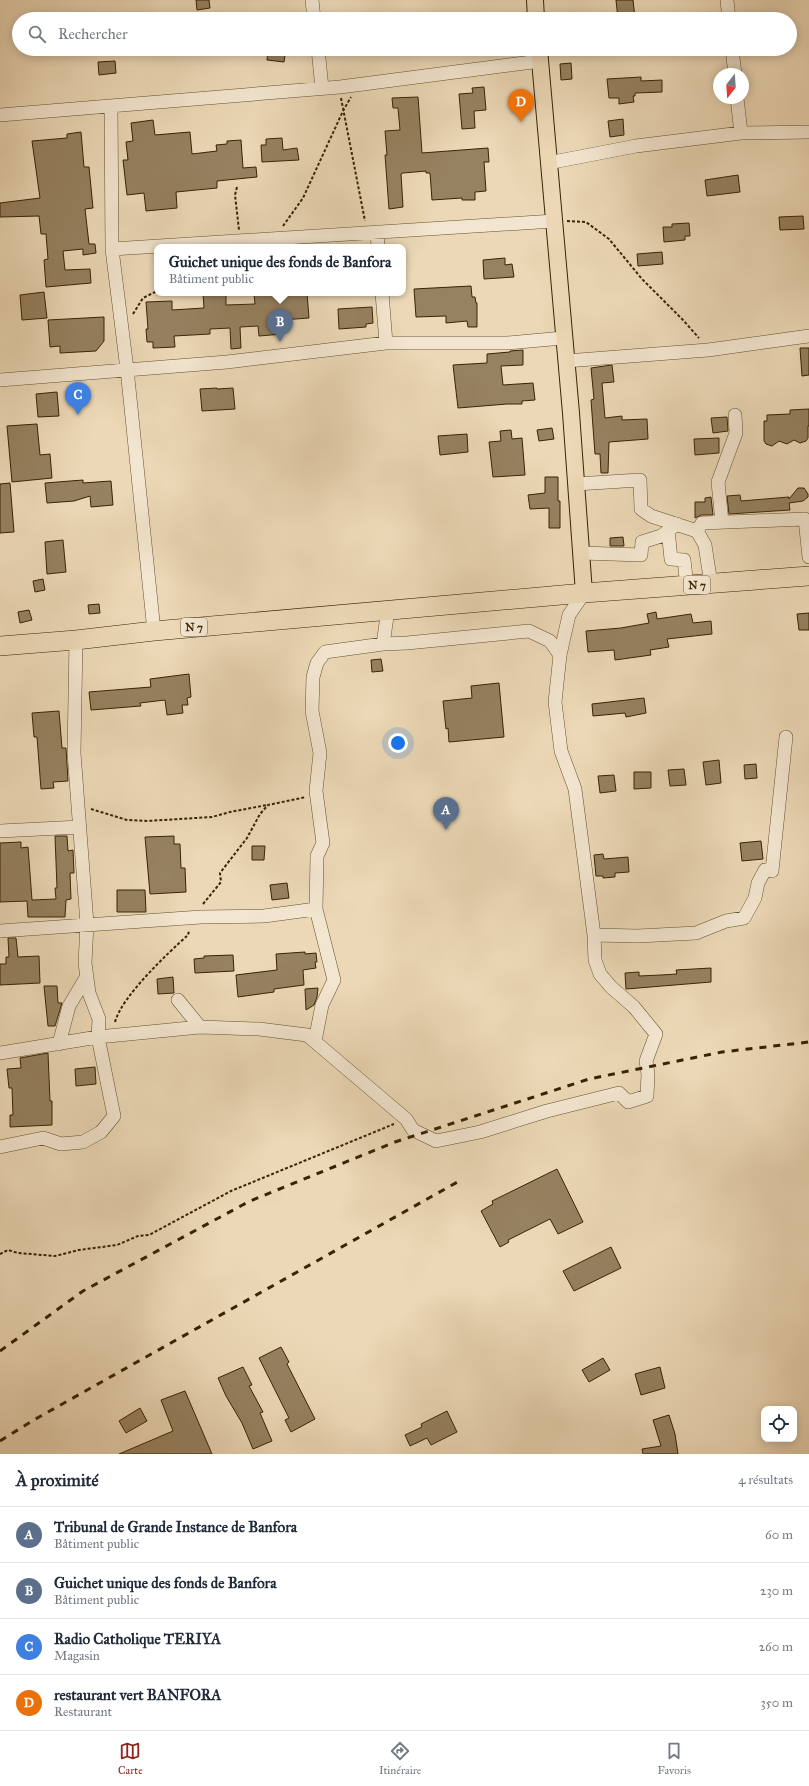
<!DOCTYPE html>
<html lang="fr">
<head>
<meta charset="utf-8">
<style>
	body { margin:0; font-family:"IM FELL Great Primer",serif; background:#f6f6f7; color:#1f2937 }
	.controls { position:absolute; right:12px; bottom:12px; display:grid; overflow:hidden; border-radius:8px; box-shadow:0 2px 10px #0003 }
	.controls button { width:36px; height:36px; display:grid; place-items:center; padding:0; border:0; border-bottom:1px solid #e0e1e3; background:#fff; color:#1f2937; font:20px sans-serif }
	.compass { position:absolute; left:713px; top:68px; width:36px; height:36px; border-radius:50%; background:#fff; box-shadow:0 2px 10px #0003; rotate:197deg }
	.you { position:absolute; left:398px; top:743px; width:14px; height:14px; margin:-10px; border:3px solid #fff; border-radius:50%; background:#1a73e8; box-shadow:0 0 0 6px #1a73e833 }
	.badge { display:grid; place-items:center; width:26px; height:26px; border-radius:50%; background:#8f2418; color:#fff; font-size:13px; font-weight:700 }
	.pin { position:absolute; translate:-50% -33px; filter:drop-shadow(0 1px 2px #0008) }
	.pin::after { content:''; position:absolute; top:21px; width:14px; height:12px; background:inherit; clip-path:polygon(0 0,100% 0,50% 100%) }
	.popup { position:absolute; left:154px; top:244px; width:252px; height:52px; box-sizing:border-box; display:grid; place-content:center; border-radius:8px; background:#fff; filter:drop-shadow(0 1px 3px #0005); font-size:13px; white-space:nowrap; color:#747a83 }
	.popup b { font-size:15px; color:#1f2937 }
	.popup::after { content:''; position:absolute; left:50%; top:100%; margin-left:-8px; border:8px solid transparent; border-top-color:#fff }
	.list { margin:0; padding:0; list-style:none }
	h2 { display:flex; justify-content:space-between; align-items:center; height:52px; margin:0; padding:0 16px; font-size:17px }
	h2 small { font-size:13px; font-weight:400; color:#747a83 }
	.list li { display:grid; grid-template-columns:26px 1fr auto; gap:12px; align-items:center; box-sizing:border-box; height:56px; padding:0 16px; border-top:1px solid #e0e1e3 }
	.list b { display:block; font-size:15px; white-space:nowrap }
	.list p { margin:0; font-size:13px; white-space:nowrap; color:#747a83 }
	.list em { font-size:13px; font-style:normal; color:#747a83 }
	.icon { flex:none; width:22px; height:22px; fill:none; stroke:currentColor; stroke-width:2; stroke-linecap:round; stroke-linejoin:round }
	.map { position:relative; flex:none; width:809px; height:1454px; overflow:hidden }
	.search { position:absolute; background:#fff; box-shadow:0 2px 10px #0003; left:12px; right:12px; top:12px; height:44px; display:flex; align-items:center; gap:10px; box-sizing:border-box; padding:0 14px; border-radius:22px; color:#747a83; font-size:15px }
	.sheet { height:276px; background:#fff }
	nav { display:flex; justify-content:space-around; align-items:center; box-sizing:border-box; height:56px; border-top:1px solid #e0e1e3; background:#fff; font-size:11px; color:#747a83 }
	nav a { display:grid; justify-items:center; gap:2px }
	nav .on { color:#8f2418 }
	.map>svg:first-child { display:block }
	.building { fill:#968160; stroke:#382303 }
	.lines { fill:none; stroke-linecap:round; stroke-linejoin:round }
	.minor-casing { stroke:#655030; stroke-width:14 }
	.major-casing { stroke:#382303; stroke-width:18 }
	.highway-casing { stroke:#382303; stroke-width:20 }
	.path { stroke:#382303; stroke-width:2; stroke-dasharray:3 2; stroke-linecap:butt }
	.minor { stroke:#f3e6d0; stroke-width:13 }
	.major { stroke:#ecd8b6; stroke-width:16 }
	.highway { stroke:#ecd8b6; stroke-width:19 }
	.rail { stroke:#382303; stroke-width:3; stroke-dasharray:7 7; stroke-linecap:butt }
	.labels { text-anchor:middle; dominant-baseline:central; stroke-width:4; stroke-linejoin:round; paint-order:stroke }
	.shield { fill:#f3e6d0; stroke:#705e40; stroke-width:1 }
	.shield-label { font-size:11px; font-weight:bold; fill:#382303 }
</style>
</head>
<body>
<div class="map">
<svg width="809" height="1454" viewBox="0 0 809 1454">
	<rect width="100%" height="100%" fill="#ecd8b6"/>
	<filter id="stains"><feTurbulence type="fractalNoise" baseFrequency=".005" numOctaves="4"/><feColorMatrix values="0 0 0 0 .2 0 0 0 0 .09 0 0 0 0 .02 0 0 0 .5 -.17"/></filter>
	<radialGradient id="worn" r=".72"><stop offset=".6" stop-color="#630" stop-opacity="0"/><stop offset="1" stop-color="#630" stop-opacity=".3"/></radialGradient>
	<path class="building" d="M196 0H209L210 8 197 10Z
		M616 0H633L635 18 618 19Z
		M268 49H286L284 62 267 60Z
		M115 61 116 73 99 75 98 62Z
		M571 63 572 79 561 80 560 64Z
		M641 77V81L662 80V92L635 93V96H633L634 102 619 104V98H609L607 79Z
		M484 87 486 110 474 111 475 128 462 129 459 94 473 93 472 88Z
		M418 97 422 153 488 148 489 162H484L486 191 475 192V200H462V198L432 200 430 173H426V171L403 173 401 174 403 207 389 209 385 155H387L385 131 400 130 398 108H393L392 98Z
		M623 119 624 135 610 137 608 121Z
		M153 120 155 135 190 132 192 154 217 151 216 145 227 144V141L241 140 243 168 256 167 257 177 217 181V188L176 192 177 208 146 211 144 193 127 195 123 160H128L126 142 133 141 131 123Z
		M81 132 84 167H89L93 208 85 209 89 244H95L96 253 83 255V249L63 251 65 270 90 269 91 283 46 287 44 260 48 259 46 234H41L39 216 0 217V203L40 198 32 141 67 138V134Z
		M282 138 283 150 297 148 299 160 262 162 261 145H266V139Z
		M738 175 740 192 707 196 705 180Z
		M803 216 804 229 780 230 779 217Z
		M689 223 690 236H685V240L664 242 663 227H672V224Z
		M662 252 663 264 638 266 637 254Z
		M505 258V265L512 264 514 277 484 279 483 260Z
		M471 286 472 297H475L476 303H477V327H468L467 321 446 323V316L416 317 414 289Z
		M44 292 47 318 22 320 20 295Z
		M203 293H226V305L255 304 254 293H307L309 318 282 320 283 334 259 336 258 326 240 327 241 348 231 349 230 328 210 329V334L174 336 175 347 153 348V342H147L146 329H148L146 302 172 301V310L204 308Z
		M372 307 373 323 366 324V327L339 329 338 309Z
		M104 317V341L96 351 60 353V346L50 347 48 320Z
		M800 348H809V375L802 376Z
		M523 350V365L501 366 503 385 533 383 535 400 522 401V404H507L458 408 453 365 487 363V354L510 352V351Z
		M612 365 614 382 602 383 605 418 622 416V420L647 419 648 439 609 442 608 473H601L600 454H595L591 400 594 399 591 368Z
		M217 388V389L233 388 235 409 202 411 200 389Z
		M57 392 59 416 38 417 36 394Z
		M809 409V426H808V438L806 441 800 443 794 440 787 444 779 441 772 446 766 444 764 441V421H767V415L790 414V410Z
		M727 417 728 431 713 433 711 418Z
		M37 424 40 455 50 454 52 478 12 482 7 426Z
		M552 428 554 439 539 441 537 430Z
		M511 430 512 439 522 438 525 475 493 477 489 442 501 441 500 431Z
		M467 434 468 452 440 455 438 436Z
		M719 438V453L695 455 694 439Z
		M545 477H558V501H560V528H549V508L530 509 528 495 545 493Z
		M83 480V483L111 481 113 505 91 507 90 496 74 501 47 503 45 483Z
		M10 483 14 532 0 533V484Z
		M798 488H804L808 494V497L803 501 789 503 790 510 729 514 727 496 740 495 741 501 789 497V499Z
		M711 497 713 515H701L695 518V502H705V498Z
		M623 537 624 546H610V538Z
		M63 540 66 572 47 574 45 542Z
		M43 579 45 590 35 592 33 581Z
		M99 604 100 613 89 614 88 605Z
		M29 610 32 620 20 623 18 612Z
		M656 612 657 619 691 614 693 623 711 621 712 634 667 639 669 647 650 650 651 655 615 660 614 650 588 652 586 631 621 628 649 623 647 614Z
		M809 613V630H799L797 614Z
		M381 659 383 671 372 672 371 660Z
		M189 674 191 697 187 698 188 705H182L183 713 167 715 165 700 140 703 141 706 91 710 89 692 151 687 150 679Z
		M499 683 504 737 449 742 448 728 446 729 443 701 472 698 471 686Z
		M644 698 646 713 626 717 625 713 593 716 592 704Z
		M59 711 62 748H66L68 781 53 782 54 788 41 789 37 737H34L32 713Z
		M719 760 721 783 706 785 703 762Z
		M756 764 757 778 745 779 744 765Z
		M684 769 686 785 670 786 668 770Z
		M634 772H651V788L634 789Z
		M614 775 616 791 600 793 598 776Z
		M55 836H67L68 851 73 850 74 873H70L71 899 66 900 65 917H28L27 901 0 902V843L21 842V848L28 847 32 900 56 899 55 888H57Z
		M174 836V844H180L181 868H185L186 892 150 894 145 837Z
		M761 841 763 859 742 861 740 843Z
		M252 846H265L264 860H252Z
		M603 854 604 859 628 857 629 872 615 873V877L603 878V876H596L594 855Z
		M287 883 289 898 272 900 270 885Z
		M117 890H145L146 912H117Z
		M8 938H16L18 957 39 956 40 983 0 985V964H6V957H9Z
		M305 952V954L316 953 317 962H315L316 968 303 970 304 985 274 989V992L238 997 236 975 277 970 276 954Z
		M233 955 234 971 195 973 194 959 204 958V956Z
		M711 968V982L626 989 625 973 639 972V976L661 975 677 974 676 970Z
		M173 977 174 993 158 994 157 979Z
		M44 986H57L58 1003H62L55 1026H48Z
		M318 988 317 997 314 1005 306 1010 305 989Z
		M48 1053 50 1101H52V1125L10 1127V1115H13L12 1088H9L7 1069 21 1068 20 1058Z
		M95 1067 96 1084 76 1086 75 1069Z
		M557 1169 583 1222 558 1234 550 1219 508 1240 509 1242 500 1247 481 1211 493 1204 492 1201Z
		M611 1247 621 1268 574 1291 563 1271Z
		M281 1347 289 1362 287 1364 315 1419 291 1432 285 1420 289 1418 259 1358Z
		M603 1358 610 1370 589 1382 582 1370Z
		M243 1367 252 1385 249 1386 263 1412 260 1413 272 1441 253 1449 242 1423 226 1396 218 1378Z
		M660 1367 665 1388 641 1395 635 1374Z
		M185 1391 212 1454H119L173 1431 161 1400Z
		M140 1408 147 1421 126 1433 119 1421Z
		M447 1411 457 1432 431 1445 427 1438 410 1446 405 1435 422 1427 421 1424Z
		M669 1415 675 1434 678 1454H643L642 1449 661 1446 653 1420Z"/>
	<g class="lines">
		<defs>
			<path id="minor" d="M312 0 314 19
				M727 0 729 19
				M318 49 322 88
				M732 49 735 74
				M737 98 741 133
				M111 107 112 249 127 369 154 631
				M0 115 340 87 540 61
				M548 163 636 146 741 133 809 132
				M377 232 378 247
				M112 249 554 221
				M382 293 386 343
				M566 361 708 350 809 336
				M0 380 227 362 386 343H507L563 338
				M576 484 640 480 641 509 651 516 697 531 705 545 711 584
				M722 522 718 482 736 433 735 415
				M668 530 671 559 684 560 687 586
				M697 531 702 523 805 519 809 557
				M582 553 641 555 642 542 661 536 677 524
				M560 655 569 615 584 593
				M0 831 80 827
				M0 931 201 917 264 916 316 909
				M594 935 638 936 696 933 726 921 744 918 755 898 758 883 765 870 772 871 786 737
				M178 1000 200 1027
				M315 1041 322 1005 334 980 316 909 317 856 323 843 316 791 320 753 312 711 313 677 317 663 325 652 383 644 388 610
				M59 1044 69 1006 87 976
				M0 1053 98 1037 200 1027 259 1029 307 1035 406 1119 413 1130 436 1141 480 1132 547 1111 619 1093 628 1102 647 1096 648 1074 646 1061 656 1034 634 1007 611 987 600 974 595 960 594 935 575 789 561 751 555 702 560 655 550 641 529 631 407 643 383 644
				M0 1147 43 1138 61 1144 83 1142 101 1132 114 1116 98 1037 99 1019 89 993 85 963 87 924 74 753 76 640"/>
			<path id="major" d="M535 0 536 19
				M539 49 571 413 584 593"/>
			<path id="highway" d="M0 646 76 640 154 631 584 593 809 576"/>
		</defs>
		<use href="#minor" class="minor-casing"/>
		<use href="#major" class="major-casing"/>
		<use href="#highway" class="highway-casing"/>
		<path class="path" d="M341 98 365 221
			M237 187 235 195 239 230
			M567 221 586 222 609 239 642 279 683 320 699 338
			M283 226 303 198 343 111 351 97
			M133 314 143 298 157 291
			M91 809 127 820 147 821 212 817 230 812 267 805
			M203 904 221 882 220 873 247 838 260 814 268 805 306 797
			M115 1022C122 996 167 954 188 935L189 931
			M0 1254 8 1250 18 1253 55 1256 79 1250 117 1245 138 1236 149 1235 231 1191 394 1124"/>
		<use href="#minor" class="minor"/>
		<use href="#major" class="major"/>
		<use href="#highway" class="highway"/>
		<path class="rail" d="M0 1351 83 1291 250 1201 395 1142 589 1079 722 1052 809 1042
			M0 1441 32 1421 461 1180"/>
	</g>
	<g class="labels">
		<g class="shield">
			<rect x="684" y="576" width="26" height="18" rx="3"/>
			<rect x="181" y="618" width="26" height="18" rx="3"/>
		</g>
		<g class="shield-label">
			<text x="697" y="585">N 7</text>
			<text x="194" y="627">N 7</text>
		</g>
	</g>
	<rect width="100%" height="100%" filter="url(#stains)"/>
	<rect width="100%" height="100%" fill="url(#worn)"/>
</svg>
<div class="controls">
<button><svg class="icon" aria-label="locate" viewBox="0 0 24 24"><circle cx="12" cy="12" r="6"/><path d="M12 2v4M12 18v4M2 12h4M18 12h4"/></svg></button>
</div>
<svg class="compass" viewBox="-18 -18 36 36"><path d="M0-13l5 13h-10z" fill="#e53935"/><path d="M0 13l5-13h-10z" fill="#747a83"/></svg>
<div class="you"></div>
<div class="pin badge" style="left:446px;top:830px;background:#5c6f8a">A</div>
<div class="pin badge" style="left:280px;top:342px;background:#5c6f8a">B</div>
<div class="popup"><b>Guichet unique des fonds de Banfora</b>Bâtiment public</div>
<div class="pin badge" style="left:78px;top:415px;background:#3f7fe0">C</div>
<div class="pin badge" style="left:521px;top:122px;background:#e8710a">D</div>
<div class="search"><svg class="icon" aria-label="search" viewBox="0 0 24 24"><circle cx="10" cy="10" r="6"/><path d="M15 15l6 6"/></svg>Rechercher</div>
</div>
<section class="sheet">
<h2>À proximité<small>4 résultats</small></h2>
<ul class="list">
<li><span class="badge" style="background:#5c6f8a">A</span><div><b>Tribunal de Grande Instance de Banfora</b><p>Bâtiment public</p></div><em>60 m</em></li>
<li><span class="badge" style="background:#5c6f8a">B</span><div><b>Guichet unique des fonds de Banfora</b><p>Bâtiment public</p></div><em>230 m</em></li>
<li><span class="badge" style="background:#3f7fe0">C</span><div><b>Radio Catholique TERIYA</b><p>Magasin</p></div><em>260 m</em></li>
<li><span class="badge" style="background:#e8710a">D</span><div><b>restaurant vert BANFORA</b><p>Restaurant</p></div><em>350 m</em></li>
</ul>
</section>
<nav>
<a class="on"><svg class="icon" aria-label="map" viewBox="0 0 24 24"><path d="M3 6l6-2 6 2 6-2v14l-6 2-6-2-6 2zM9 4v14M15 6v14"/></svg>Carte</a>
<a><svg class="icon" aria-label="directions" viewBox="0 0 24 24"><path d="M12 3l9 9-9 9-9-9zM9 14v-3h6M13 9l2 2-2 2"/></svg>Itinéraire</a>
<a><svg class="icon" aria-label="saved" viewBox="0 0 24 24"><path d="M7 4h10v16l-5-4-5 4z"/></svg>Favoris</a>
</nav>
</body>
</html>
